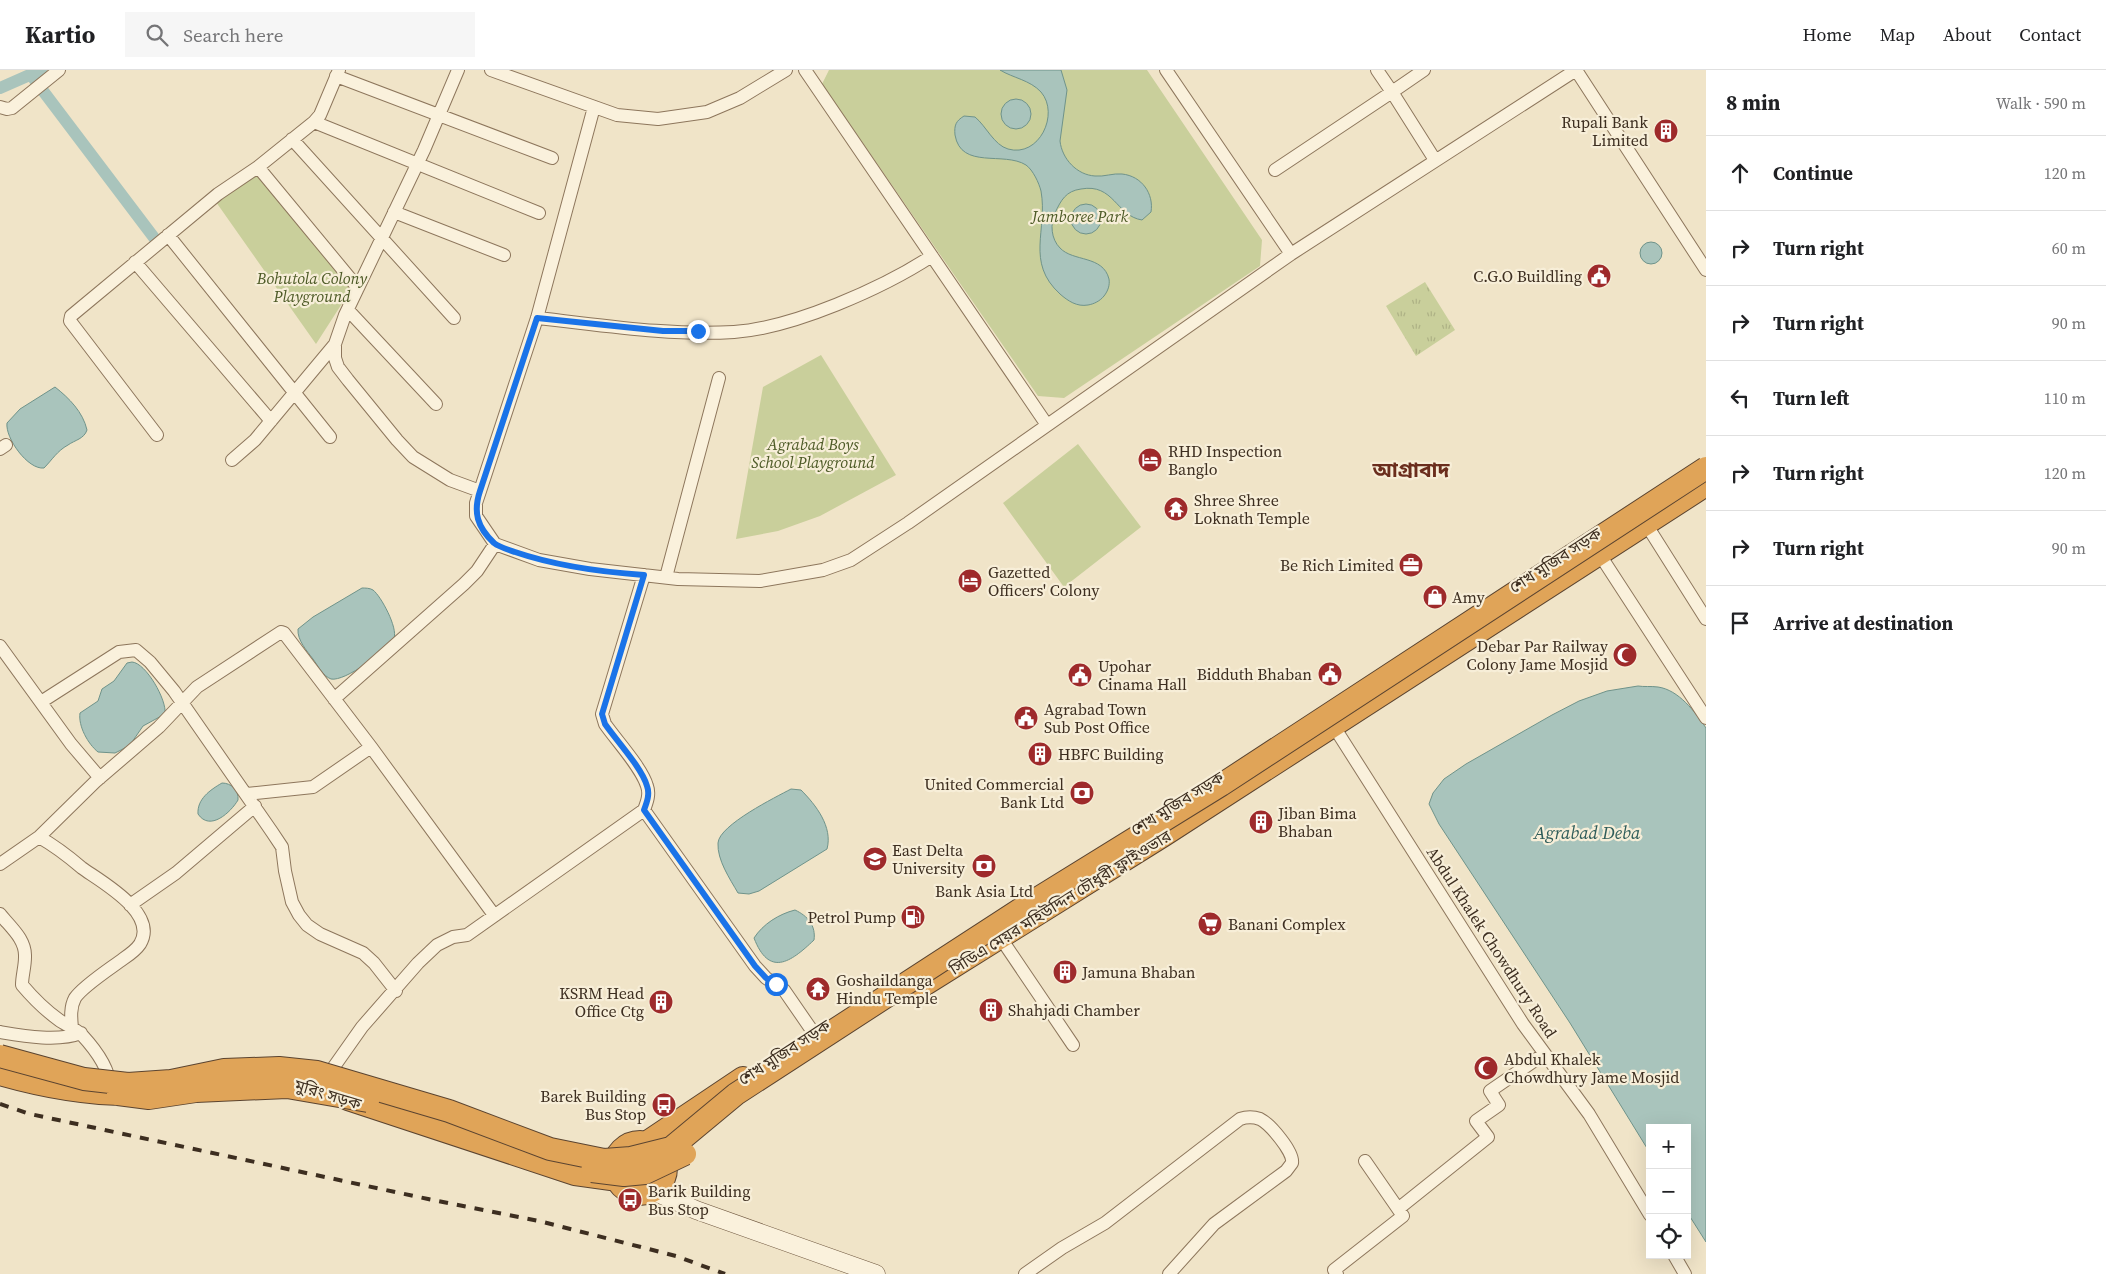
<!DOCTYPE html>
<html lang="en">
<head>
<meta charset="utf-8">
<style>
	body { margin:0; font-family:"Source Serif 4","Noto Sans Bengali",serif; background:#f6f6f6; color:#202124 }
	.controls { position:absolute; right:15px; bottom:15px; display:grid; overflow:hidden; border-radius:0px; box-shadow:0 5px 20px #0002 }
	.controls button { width:45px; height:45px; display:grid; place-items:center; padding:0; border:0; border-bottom:1px solid #e0e0e0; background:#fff; color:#202124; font:25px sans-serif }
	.stop { position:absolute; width:15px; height:15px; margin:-11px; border:4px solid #1a73e8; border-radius:50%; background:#fff }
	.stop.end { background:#1a73e8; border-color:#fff; box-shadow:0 1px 5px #0008 }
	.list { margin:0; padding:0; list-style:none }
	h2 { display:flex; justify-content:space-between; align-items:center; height:65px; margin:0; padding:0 20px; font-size:21px }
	h2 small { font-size:16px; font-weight:400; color:#757577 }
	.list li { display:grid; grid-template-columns:32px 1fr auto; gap:15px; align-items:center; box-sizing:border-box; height:75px; padding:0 20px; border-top:1px solid #e0e0e0 }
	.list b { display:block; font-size:19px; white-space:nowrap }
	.list em { font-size:16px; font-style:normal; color:#757577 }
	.icon { flex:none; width:28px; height:28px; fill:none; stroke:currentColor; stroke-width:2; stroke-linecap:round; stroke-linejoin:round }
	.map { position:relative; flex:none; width:1706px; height:1204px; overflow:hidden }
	header { display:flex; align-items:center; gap:30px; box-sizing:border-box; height:70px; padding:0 25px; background:#fff; border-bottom:1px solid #e0e0e0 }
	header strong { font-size:24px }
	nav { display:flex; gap:28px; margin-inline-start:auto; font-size:18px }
	.search { width:350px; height:45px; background:#f6f6f6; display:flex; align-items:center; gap:12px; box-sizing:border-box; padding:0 18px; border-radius:0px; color:#757577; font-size:19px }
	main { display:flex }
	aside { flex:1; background:#fff }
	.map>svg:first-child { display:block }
	.grass { fill:url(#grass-tufts) }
	.park { fill:#c9cf9b }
	.water { fill:#a9c4bc; stroke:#6f938a }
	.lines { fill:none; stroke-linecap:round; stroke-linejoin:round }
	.canal { stroke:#a9c4bc; stroke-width:12 }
	.street-casing { stroke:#8d765c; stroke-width:14 }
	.secondary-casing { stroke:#6f573f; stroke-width:19 }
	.highway-casing { stroke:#5b4430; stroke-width:24 }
	.street { stroke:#faf1dc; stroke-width:12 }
	.secondary { stroke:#faf1dc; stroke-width:18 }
	.highway { stroke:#e0a458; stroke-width:22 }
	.rail { stroke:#3d2e20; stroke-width:4; stroke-dasharray:9 9; stroke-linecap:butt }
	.highway-bridge-casing { stroke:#5b4430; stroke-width:24; stroke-linecap:butt }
	.highway-bridge { stroke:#e0a458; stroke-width:22 }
	.route { stroke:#1a73e8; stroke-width:6 }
	.labels { text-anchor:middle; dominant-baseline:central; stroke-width:4.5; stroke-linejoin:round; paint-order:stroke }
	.poi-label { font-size:16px; fill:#3d2e20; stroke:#f7eed8; text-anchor:start }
	.park-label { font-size:16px; font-style:italic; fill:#4d5a26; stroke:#f7eed8 }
	.street-label { font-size:16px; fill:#3d2e20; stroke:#f7eed8 }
	.water-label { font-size:18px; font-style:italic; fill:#2f5d5a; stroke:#f7eed8 }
	.district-label { font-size:21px; font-weight:bold; fill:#6b2e1e; stroke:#f7eed8 }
</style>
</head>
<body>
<header>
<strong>Kartio</strong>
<div class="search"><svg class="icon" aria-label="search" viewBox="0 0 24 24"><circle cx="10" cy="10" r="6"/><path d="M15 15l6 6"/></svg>Search here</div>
<nav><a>Home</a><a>Map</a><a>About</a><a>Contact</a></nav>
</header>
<main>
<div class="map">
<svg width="1706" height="1204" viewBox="0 0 1706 1204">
	<defs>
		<pattern id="grass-tufts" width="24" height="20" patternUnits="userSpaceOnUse" patternTransform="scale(1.25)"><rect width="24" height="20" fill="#c9cf9b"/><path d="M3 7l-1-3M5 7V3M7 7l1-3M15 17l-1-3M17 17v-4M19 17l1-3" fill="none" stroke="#aeb285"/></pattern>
	</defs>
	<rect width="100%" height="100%" fill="#f0e4c8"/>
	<path class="grass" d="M1425 212 1455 260 1416 286 1386 236Z"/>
	<path class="park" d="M829 0H1147L1262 170 1260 196 1064 328 1038 326 822 14Z
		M258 104 352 218 316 274 216 132Z
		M821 285 896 405 820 446 778 461 736 469 763 317Z
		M1078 374 1141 457 1064 517 1003 433Z"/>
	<path class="water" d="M1000 0H1061L1067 20 1060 71C1062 89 1077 105 1095 106 1104 107 1113 103 1122 104 1142 106 1154 124 1151 142L1142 150C1116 146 1114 113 1081 119 1066 121 1061 130 1055 143 1050 154 1051 169 1060 178 1073 192 1103 185 1109 209 1110 215 1108 221 1104 226 1100 231 1094 234 1088 235 1077 237 1068 231 1060 224 1025 192 1048 160 1041 121 1039 113 1033 100 1026 95 1004 81 961 100 955 65 954 55 956 51 964 46L975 47C986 56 994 75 1008 79 1039 88 1060 44 1041 22 1030 10 1013 8 1000 0Z
		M1001 44a15 15 0 1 1 30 0a15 15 0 1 1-30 0Z
		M1071 149a15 15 0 1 1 30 0a15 15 0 1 1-30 0Z
		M1640 183a11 11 0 1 1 22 0a11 11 0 1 1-22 0Z
		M55 317C69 328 83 342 87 360 84 369 75 370 68 375 57 381 52 390 44 398 28 400 5 368 7 353L20 339Z
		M362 518C365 518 370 518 373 520 381 526 398 558 394 568 388 580 345 612 331 609 323 606 318 596 313 589 307 581 297 570 298 559L313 547Z
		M132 592C146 593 167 630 165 644L143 656 130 675 121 680 115 683 98 682C88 674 78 656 80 643L98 631 102 619 114 611 127 593Z
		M1638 616C1644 617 1651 616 1658 617 1679 620 1695 642 1706 658V1172L1687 1142V1058H1650V1083L1570 953 1439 754 1429 734 1433 723 1444 709 1466 694 1552 645 1579 631 1607 621Z
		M222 713C231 713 239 720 238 730 231 742 210 762 198 744 197 729 210 720 222 713Z
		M791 719 801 720C816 735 833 757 827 779L759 821 749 824 738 823C730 809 717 790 718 773 719 755 776 727 791 719Z
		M795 840C808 846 816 856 814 870 790 893 769 907 754 868 763 854 779 844 795 840Z"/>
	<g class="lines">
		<path class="canal" d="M31 5 155 169
			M0 18 41 0"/>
		<defs>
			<path id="street" d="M458 0 424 80 345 245 335 274V288L338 297 348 310 397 370 413 387 450 410 480 421
				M491 0 617 45 658 49 707 42 740 28 786 0
				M805 0 1047 355
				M1166 0 1291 184
				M1377 0 1392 22 1424 0
				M1576 0 1706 200
				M336 6 552 88
				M0 37 7 39 12 38 59 0
				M594 37 537 248 480 421 476 433V446L495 474 539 490 590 499 678 509 760 511 823 500 851 490 908 453 1291 184 1576 0
				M314 52 539 143
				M292 69 454 248
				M258 97 314 52 320 45 339 0
				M1275 100 1392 22 1435 90
				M394 142 504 185
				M168 165 330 367
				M135 192 271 351
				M348 240 436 334
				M537 248C602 255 669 266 734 262 793 258 883 218 932 186
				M157 365 70 251 71 246 218 124 258 97 358 218
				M0 379 6 375
				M232 390 255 370 335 274
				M1646 454 1706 549
				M1600 485 1706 648
				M644 505 602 644 605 654C616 670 642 698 647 716 650 724 647 732 644 740
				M666 507 719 308
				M0 576 71 674 100 708
				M334 629 464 514 477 501 495 474
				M41 632 119 582 136 580 150 592 174 621 272 762 282 777 285 801 292 832 299 845 307 855 320 864 363 883 374 893 396 921
				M1331 652 1523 954 1589 1044 1650 1145
				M247 724 313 717 371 677
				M39 767C55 776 68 786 82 798 100 811 159 843 140 874 136 880 129 885 123 889 111 898 83 916 75 928 70 937 71 948 72 958
				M0 794 39 767 95 712 159 657 197 617 281 562 284 563 371 677 494 845
				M130 835 176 803 255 736
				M0 844C10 857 26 869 25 887 25 897 22 906 22 915 33 928 45 940 59 950 66 955 76 959 82 965 94 978 109 998 110 1016
				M1000 867 1073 975
				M0 962C24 966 58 972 81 963
				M326 1008 362 957 418 893 437 875 453 867 467 865 644 740 755 896 766 908 784 920 813 962
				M1398 1139 1488 1067 1476 1051 1499 1035 1490 1021 1544 984
				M1674 1185 1685 1204
				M1025 1204 1062 1178 1105 1153 1240 1049C1246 1047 1254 1047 1260 1049 1270 1054 1294 1082 1292 1093L1286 1101 1214 1154 1169 1204
				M1337 1204 1334 1200 1403 1146 1365 1091"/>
			<path id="secondary" d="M653 1121 696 1140 876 1204"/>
			<path id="highway" d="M911 923 1164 765 1706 415
				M0 1004C45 1017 91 1025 137 1024
				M348 1029 575 1104 611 1109
				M614 1098a26 26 0 1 1 52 0a26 26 0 1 1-52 0Z
				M646 1073 743 1008"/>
		</defs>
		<use href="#street" class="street-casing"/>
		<use href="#secondary" class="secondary-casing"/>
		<use href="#highway" class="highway-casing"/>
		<use href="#street" class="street"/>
		<use href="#secondary" class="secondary"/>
		<use href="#highway" class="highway"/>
		<path class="rail" d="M0 1034 30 1044 428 1129 539 1151 676 1186 725 1204"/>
		<defs>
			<path id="highway-bridge" d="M0 986 84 1009 128 1014 171 1011 224 1000 279 998 317 1002 449 1041 550 1079 604 1090 631 1088 671 1078 736 1024 1027 835 1221 715 1706 398
				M118 1024 149 1028 196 1021 287 1017 368 1031
				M592 1101 624 1105 645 1103 685 1084"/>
		</defs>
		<use href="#highway-bridge" class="highway-bridge-casing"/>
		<use href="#highway-bridge" class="highway-bridge"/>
	</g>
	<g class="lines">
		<path class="route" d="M698 261H663L537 248 480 421C473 442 477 457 494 473 499 477 509 480 515 482 556 496 601 502 644 505L602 644 605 654C616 670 642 698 647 716 650 724 647 732 644 740L755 896 766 908 776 914"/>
	</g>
	<defs>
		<symbol id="building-disc" viewBox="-11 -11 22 22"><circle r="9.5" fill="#9e2a2b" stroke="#f7eed8"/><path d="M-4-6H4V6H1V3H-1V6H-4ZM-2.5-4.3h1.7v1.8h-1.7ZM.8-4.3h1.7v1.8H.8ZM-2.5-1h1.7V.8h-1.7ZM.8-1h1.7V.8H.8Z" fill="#fff"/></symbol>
		<symbol id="civic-disc" viewBox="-11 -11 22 22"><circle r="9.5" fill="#9e2a2b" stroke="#f7eed8"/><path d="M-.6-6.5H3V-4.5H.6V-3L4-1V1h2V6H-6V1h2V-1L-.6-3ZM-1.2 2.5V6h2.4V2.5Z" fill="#fff"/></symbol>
		<symbol id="hotel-disc" viewBox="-11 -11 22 22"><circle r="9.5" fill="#9e2a2b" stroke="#f7eed8"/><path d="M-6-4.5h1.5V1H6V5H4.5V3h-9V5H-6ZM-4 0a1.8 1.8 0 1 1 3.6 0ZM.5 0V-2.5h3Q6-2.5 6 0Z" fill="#fff"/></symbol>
		<symbol id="temple-disc" viewBox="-11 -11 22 22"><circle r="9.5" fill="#9e2a2b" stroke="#f7eed8"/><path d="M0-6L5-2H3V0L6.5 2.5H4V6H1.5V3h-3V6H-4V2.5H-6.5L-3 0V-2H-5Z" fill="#fff"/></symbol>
		<symbol id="office-disc" viewBox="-11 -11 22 22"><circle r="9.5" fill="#9e2a2b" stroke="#f7eed8"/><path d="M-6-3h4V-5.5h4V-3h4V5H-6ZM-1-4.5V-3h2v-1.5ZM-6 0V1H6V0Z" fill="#fff"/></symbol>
		<symbol id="shop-disc" viewBox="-11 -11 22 22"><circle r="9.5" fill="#9e2a2b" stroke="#f7eed8"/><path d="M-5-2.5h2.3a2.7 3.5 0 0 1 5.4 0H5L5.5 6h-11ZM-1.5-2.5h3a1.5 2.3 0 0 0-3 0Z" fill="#fff"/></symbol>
		<symbol id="mosque-disc" viewBox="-11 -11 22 22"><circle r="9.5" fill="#9e2a2b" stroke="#f7eed8"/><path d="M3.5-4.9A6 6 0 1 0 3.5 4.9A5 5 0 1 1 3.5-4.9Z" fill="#fff"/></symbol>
		<symbol id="bank-disc" viewBox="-11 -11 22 22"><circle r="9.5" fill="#9e2a2b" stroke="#f7eed8"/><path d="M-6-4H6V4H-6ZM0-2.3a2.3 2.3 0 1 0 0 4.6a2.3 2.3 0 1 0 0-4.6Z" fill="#fff"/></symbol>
		<symbol id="university-disc" viewBox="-11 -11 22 22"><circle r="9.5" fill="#9e2a2b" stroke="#f7eed8"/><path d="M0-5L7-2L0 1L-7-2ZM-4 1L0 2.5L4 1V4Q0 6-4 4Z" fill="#fff"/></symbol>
		<symbol id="fuel-disc" viewBox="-11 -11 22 22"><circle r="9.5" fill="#9e2a2b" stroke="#f7eed8"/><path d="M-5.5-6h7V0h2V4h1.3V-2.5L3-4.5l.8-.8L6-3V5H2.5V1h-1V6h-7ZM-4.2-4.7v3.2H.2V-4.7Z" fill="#fff"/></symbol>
		<symbol id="supermarket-disc" viewBox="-11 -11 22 22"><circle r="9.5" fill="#9e2a2b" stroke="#f7eed8"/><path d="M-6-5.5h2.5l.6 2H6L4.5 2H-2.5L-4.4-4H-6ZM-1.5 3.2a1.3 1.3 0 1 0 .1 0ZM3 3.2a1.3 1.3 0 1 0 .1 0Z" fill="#fff"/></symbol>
		<symbol id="bus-disc" viewBox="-11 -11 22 22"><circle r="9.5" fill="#9e2a2b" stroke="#f7eed8"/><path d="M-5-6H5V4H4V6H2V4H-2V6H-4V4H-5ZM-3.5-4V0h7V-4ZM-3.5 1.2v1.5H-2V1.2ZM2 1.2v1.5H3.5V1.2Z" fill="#fff"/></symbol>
	</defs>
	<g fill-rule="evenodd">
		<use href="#building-disc" x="1652" y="47" width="28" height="28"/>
		<use href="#civic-disc" x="1585" y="192" width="28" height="28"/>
		<use href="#hotel-disc" x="1136" y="376" width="28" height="28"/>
		<use href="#temple-disc" x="1162" y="425" width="28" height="28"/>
		<use href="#office-disc" x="1397" y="481" width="28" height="28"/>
		<use href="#hotel-disc" x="956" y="497" width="28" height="28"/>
		<use href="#shop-disc" x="1421" y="513" width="28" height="28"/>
		<use href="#mosque-disc" x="1611" y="571" width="28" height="28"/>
		<use href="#civic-disc" x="1316" y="590" width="28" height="28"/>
		<use href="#civic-disc" x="1066" y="591" width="28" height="28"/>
		<use href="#civic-disc" x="1012" y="634" width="28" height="28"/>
		<use href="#building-disc" x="1026" y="670" width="28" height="28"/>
		<use href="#bank-disc" x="1068" y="709" width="28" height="28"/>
		<use href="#building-disc" x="1247" y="738" width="28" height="28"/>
		<use href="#university-disc" x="861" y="775" width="28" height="28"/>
		<use href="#bank-disc" x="970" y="782" width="28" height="28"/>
		<use href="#fuel-disc" x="899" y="833" width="28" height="28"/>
		<use href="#supermarket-disc" x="1196" y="840" width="28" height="28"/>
		<use href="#building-disc" x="1051" y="888" width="28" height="28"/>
		<use href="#temple-disc" x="804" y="905" width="28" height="28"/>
		<use href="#building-disc" x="647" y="918" width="28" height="28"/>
		<use href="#building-disc" x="977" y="926" width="28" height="28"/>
		<use href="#mosque-disc" x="1472" y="984" width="28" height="28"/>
		<use href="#bus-disc" x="650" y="1021" width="28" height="28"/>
		<use href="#bus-disc" x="616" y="1116" width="28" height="28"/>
	</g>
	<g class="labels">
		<g class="poi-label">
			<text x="1648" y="52" text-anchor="end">Rupali Bank<tspan x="1648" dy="18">Limited</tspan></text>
			<text x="1582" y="206" text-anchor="end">C.G.O Buildling</text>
			<text x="1168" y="381">RHD Inspection<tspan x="1168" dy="18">Banglo</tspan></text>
			<text x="1194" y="430">Shree Shree<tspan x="1194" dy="18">Loknath Temple</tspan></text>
			<text x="1394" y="495" text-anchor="end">Be Rich Limited</text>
			<text x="988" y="502">Gazetted<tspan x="988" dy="18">Officers' Colony</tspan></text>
			<text x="1452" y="527">Amy</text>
			<text x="1608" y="576" text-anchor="end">Debar Par Railway<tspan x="1608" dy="18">Colony Jame Mosjid</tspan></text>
			<text x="1098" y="596">Upohar<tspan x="1098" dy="18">Cinama Hall</tspan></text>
			<text x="1312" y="604" text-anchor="end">Bidduth Bhaban</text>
			<text x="1044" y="639">Agrabad Town<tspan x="1044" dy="18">Sub Post Office</tspan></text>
			<text x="1058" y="684">HBFC Building</text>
			<text x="1064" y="714" text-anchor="end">United Commercial<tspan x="1064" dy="18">Bank Ltd</tspan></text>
			<text x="1278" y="743">Jiban Bima<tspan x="1278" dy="18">Bhaban</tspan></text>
			<text x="892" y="780">East Delta<tspan x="892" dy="18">University</tspan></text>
			<text x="984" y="821" text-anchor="middle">Bank Asia Ltd</text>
			<text x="896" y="847" text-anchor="end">Petrol Pump</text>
			<text x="1228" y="854">Banani Complex</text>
			<text x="1082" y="902">Jamuna Bhaban</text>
			<text x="836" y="910">Goshaildanga<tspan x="836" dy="18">Hindu Temple</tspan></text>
			<text x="644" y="923" text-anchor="end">KSRM Head<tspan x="644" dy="18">Office Ctg</tspan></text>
			<text x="1008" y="940">Shahjadi Chamber</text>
			<text x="1504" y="989">Abdul Khalek<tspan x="1504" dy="18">Chowdhury Jame Mosjid</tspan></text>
			<text x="646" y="1026" text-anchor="end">Barek Building<tspan x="646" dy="18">Bus Stop</tspan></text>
			<text x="648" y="1121">Barik Building<tspan x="648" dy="18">Bus Stop</tspan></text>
		</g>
		<g class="park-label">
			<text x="1080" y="146">Jamboree Park</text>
			<text x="312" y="208">Bohutola Colony<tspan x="312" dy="18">Playground</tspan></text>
			<text x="813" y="374">Agrabad Boys<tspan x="813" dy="18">School Playground</tspan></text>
		</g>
		<g class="street-label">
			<text transform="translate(1555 490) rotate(-33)">শেখ মুজিব সড়ক</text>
			<text transform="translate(1177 733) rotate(-32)">শেখ মুজিব সড়ক</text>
			<text transform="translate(1060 832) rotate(-32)">সিডিএ মেয়র মহিউদ্দিন চৌধুরী ফ্লাইওভার</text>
			<text transform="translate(1492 872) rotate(57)">Abdul Khalek Chowdhury Road</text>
			<text transform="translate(784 982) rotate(-33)">শেখ মুজিব সড়ক</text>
			<text transform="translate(328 1024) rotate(17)">মুরিং সড়ক</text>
		</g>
		<g class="water-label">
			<text x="1587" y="762">Agrabad Deba</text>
		</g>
		<g class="district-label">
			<text x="1411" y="399">আগ্রাবাদ</text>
		</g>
	</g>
</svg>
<div class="controls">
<button>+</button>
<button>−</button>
<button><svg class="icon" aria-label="locate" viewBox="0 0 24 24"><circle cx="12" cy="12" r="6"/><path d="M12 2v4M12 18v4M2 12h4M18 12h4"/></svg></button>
</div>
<div class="stop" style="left:776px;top:914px"></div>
<div class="stop end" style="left:698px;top:261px"></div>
</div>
<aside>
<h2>8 min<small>Walk · 590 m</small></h2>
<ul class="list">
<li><svg class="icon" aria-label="ahead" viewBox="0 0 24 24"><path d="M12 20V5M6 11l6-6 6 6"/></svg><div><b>Continue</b></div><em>120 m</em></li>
<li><svg class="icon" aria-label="right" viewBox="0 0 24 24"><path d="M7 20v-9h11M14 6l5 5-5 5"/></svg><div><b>Turn right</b></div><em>60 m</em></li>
<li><svg class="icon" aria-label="right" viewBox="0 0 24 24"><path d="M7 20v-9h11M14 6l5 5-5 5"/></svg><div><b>Turn right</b></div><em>90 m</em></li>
<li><svg class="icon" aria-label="left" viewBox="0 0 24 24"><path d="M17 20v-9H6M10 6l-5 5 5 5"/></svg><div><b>Turn left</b></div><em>110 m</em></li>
<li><svg class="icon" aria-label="right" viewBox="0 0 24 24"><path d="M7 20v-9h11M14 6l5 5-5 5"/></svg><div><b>Turn right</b></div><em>120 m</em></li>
<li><svg class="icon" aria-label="right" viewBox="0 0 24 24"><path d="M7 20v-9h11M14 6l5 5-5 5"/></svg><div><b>Turn right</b></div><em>90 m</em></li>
<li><svg class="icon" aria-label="arrive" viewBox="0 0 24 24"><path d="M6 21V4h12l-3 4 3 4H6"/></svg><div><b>Arrive at destination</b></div></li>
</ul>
</aside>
</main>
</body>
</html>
